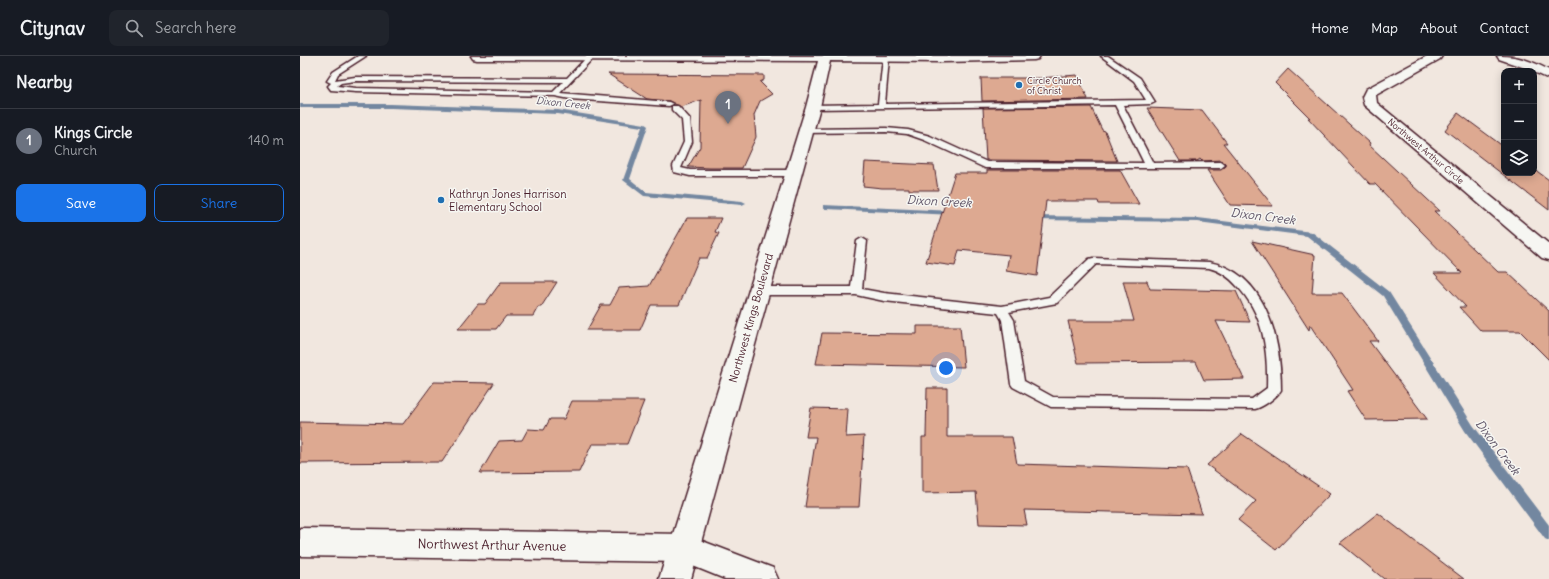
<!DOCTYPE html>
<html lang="en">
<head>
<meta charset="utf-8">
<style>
	body { margin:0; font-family:Delius,sans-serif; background:#20242c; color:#f1f3f6 }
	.controls { position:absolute; right:12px; top:12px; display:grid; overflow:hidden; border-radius:8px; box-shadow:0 2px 10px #0003 }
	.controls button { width:36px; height:36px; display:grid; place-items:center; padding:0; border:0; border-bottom:1px solid #363941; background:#171b24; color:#f1f3f6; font:20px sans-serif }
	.you { position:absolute; left:646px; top:312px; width:14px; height:14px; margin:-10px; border:3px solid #fff; border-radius:50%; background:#1a73e8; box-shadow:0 0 0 6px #1a73e833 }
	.badge { display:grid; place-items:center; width:26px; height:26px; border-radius:50%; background:#1a73e8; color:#fff; font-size:13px; font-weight:700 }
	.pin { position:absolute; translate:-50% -33px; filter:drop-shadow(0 1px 2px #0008) }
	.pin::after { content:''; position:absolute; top:21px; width:14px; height:12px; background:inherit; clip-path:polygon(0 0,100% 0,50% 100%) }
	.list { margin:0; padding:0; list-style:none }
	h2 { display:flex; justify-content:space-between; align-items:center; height:52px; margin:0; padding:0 16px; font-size:17px }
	h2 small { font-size:13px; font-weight:400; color:#9ea1a6 }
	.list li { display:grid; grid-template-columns:26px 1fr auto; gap:12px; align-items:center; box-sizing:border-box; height:64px; padding:0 16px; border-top:1px solid #363941 }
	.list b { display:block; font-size:15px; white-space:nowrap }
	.list p { margin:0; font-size:13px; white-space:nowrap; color:#9ea1a6 }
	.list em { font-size:13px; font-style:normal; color:#9ea1a6 }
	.actions { display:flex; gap:8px; padding:12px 16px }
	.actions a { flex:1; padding:9px 0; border:1px solid #1a73e8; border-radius:8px; text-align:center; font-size:14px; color:#1a73e8 }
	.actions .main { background:#1a73e8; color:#fff }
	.icon { flex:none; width:22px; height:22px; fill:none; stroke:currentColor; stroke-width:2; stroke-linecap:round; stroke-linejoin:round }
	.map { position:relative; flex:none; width:1249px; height:523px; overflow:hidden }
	header { display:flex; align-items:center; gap:24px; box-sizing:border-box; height:56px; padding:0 20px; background:#171b24; border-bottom:1px solid #363941 }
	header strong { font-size:19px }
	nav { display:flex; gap:22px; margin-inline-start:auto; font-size:14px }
	.search { width:280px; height:36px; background:#20242c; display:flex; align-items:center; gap:10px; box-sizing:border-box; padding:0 14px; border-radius:8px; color:#9ea1a6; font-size:15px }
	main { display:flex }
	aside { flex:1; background:#171b24 }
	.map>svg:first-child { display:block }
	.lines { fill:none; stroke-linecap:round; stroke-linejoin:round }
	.stream { fill:#7387a0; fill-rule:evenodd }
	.building { fill:#dda991; stroke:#4a1f2b }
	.service-casing { stroke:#4a1f2b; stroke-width:3 }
	.minor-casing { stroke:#4a1f2b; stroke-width:3 }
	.secondary-casing { stroke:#4a1f2b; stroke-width:3 }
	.service { fill:#f6f6f2; fill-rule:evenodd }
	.minor { fill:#f6f6f2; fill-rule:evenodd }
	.secondary { fill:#f6f6f2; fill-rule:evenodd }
	.poi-dot { fill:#1f6fb2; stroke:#f6f6f2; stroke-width:1.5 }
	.labels { text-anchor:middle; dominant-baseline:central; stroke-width:3; stroke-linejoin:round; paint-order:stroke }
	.far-poi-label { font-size:9px; fill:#4a1f2b; stroke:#f6f6f2; text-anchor:start }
	.far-street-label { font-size:9px; fill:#4a1f2b; stroke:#f6f6f2 }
	.far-water-label { font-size:10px; font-style:italic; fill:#5e5366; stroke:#f6f6f2 }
	.poi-label { font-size:11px; fill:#4a1f2b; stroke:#f6f6f2; text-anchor:start }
	.street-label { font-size:11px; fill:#4a1f2b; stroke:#f6f6f2 }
	.water-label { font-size:12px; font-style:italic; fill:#5e5366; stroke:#f6f6f2 }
	.near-street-label { font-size:13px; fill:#4a1f2b; stroke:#f6f6f2 }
</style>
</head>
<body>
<header>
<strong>Citynav</strong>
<div class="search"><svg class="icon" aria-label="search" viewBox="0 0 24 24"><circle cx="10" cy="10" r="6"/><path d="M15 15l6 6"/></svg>Search here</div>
<nav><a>Home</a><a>Map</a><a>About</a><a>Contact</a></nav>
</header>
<main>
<aside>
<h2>Nearby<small></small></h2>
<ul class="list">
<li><span class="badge" style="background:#6b7280">1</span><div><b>Kings Circle</b><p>Church</p></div><em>140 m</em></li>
</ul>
<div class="actions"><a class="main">Save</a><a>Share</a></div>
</aside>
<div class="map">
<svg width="1249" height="523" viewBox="0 0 1249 523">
	<rect width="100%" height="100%" fill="#f1e7df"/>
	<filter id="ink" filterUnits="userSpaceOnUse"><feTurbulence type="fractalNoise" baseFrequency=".025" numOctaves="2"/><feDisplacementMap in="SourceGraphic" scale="8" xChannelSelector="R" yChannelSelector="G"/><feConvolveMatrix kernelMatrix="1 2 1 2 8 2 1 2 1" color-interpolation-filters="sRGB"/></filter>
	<g filter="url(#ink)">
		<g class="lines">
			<path class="stream" d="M0 48H91L258 54 345 68 348 70 330 123 346 136 442 145 446 147 442 149 344 140 323 124 342 71 258 58 91 52H0Z
				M523 149 654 155 658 157 654 159 526 153H523Z
				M730 160 898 162 1012 176 1089 236 1173 369 1249 469V485L1245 483 1165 375 1083 240 1007 180 898 166 733 164 729 162Z"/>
		</g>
		<path class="building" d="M988 13 1070 87 1069 89 1140 155H1134L1198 216H1207L1249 255V304L1220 275H1181L1159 251H1166L1134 217H1162L1075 128H1070L1008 62H1010L975 27Z
			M308 18 464 19V24L460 26 472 38 460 45 454 59 456 81 442 112H410L388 111 400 91 401 44 381 51 369 45 347 43Z
			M777 19 788 43 682 45 681 22H740Z
			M791 51 802 74 805 75 817 105 686 104 683 52Z
			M847 52 902 54 927 87H923L973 150 930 149 907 114H921L926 110V108L921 104 902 105 900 103 897 105H880Z
			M1158 57 1204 91V117H1234V113L1249 124V154L1145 74Z
			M565 106 634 109 638 134H609V132H582L563 130Z
			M687 114H820L839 148H799L798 145H746L737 220 706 215 709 199 659 194 655 210 626 206 655 117H687Z
			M387 162H421L415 176 419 177 407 202H399L379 249H351L340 274H287L301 249H310L319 232 349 230Z
			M952 185 1015 199 1012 237H1042L1078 285H1069L1127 363 1066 364 1047 335 1053 334 1010 269 1009 274Z
			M823 225H847L850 233 936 235 950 266 916 265 944 323 904 324 896 306 778 307 768 265H834Z
			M201 226H257L241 251H238L233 260H206L196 273H158L178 248H185Z
			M617 270H660L664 311 516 308 522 277 617 278Z
			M134 326 194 327 142 406 0 407V366L103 368Z
			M627 332H647V381H712L717 408 887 413 902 458 724 454 727 469 679 468 676 436 622 437V381H626Z
			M272 345H344L327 388H292L279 416 180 417 199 385 222 384 228 373 244 374 250 363H264Z
			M511 352 548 353 546 381 564 380 559 451H505L516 381H506Z
			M942 378 1030 438 976 494 938 464 956 445 907 409Z
			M1078 457 1164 523H1084L1040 487Z"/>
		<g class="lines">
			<defs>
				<path id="service" d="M58 0H66L38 18 35 24 55 21 267 22 288 0H295L260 37 369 46 373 48 369 50 270 43 255 40 56 36 31 34 28 30 31 27 27 25 33 16ZM55 25 263 26 253 36 56 32 37 30 41 27Z
					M586 0 589 2 585 48 846 44 834 25 801 0H808L840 22 855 46 851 48 823 49 853 107 921 106 925 109 921 112H685L624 84 607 78 586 76 502 77 501 75 505 73 586 72 608 74 630 80 687 106 844 107 815 49 513 53 509 51 513 49 578 48 583 2Z
					M372 50H378L390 63 392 86 381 112 390 114H493L498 117 493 120H390L374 116 373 110 384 86 382 64 372 54Z
					M562 182 567 185 562 233 584 237 702 250 749 241 789 203 793 202 909 206C967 217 981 284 981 334 976 342 963 351 955 353L751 351 713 331 711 328 702 264 698 257 584 245 556 239H459L455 238 453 235 455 232 459 231H551L557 185ZM796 208 909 212C921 215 929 221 937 230 964 258 968 295 967 332L952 343 753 341 724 325 714 264 709 256 757 247Z"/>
				<path id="minor" d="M1127 0H1142L1140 3 1076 39 1077 47 1249 188V204L1242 202 1064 49 1062 41 1066 33Z
					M1197 0C1219 0 1229 4 1249 14V23L1234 16V15L1199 3Z
					M0 472 384 478 473 512 478 523H425L383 506 0 500Z"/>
				<path id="secondary" d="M171 0H740L738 3 734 4 643 6 530 5 520 51 391 523H359L506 51 518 5 177 4 173 3Z"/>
			</defs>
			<use href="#service" class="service-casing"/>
			<use href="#minor" class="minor-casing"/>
			<use href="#secondary" class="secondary-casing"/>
			<use href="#service" class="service"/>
			<use href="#minor" class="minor"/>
			<use href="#secondary" class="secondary"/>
		</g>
	</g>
	<g class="poi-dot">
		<circle cx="719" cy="29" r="4"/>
		<circle cx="141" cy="144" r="4"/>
	</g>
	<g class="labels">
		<g class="far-poi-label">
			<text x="727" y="24">Circle Church<tspan x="727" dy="10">of Christ</tspan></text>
		</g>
		<g class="far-street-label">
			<text transform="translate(1126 95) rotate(40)">Northwest Arthur Circle</text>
		</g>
		<g class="far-water-label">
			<text transform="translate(263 47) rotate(6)">Dixon Creek</text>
		</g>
		<g class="poi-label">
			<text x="149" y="138">Kathryn Jones Harrison<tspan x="149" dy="13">Elementary School</tspan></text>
		</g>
		<g class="street-label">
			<text transform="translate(451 262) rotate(-74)">Northwest Kings Boulevard</text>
		</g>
		<g class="water-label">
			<text transform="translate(639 145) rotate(3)">Dixon Creek</text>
			<text transform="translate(963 160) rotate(7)">Dixon Creek</text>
			<text transform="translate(1198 391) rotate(53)">Dixon Creek</text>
		</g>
		<g class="near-street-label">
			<text transform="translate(192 489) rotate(1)">Northwest Arthur Avenue</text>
		</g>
	</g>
</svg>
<div class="controls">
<button>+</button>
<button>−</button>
<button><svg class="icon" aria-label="layers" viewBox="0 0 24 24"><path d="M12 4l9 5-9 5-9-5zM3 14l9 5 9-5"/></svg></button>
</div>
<div class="you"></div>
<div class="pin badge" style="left:428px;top:68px;background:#6b7280">1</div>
</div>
</main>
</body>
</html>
